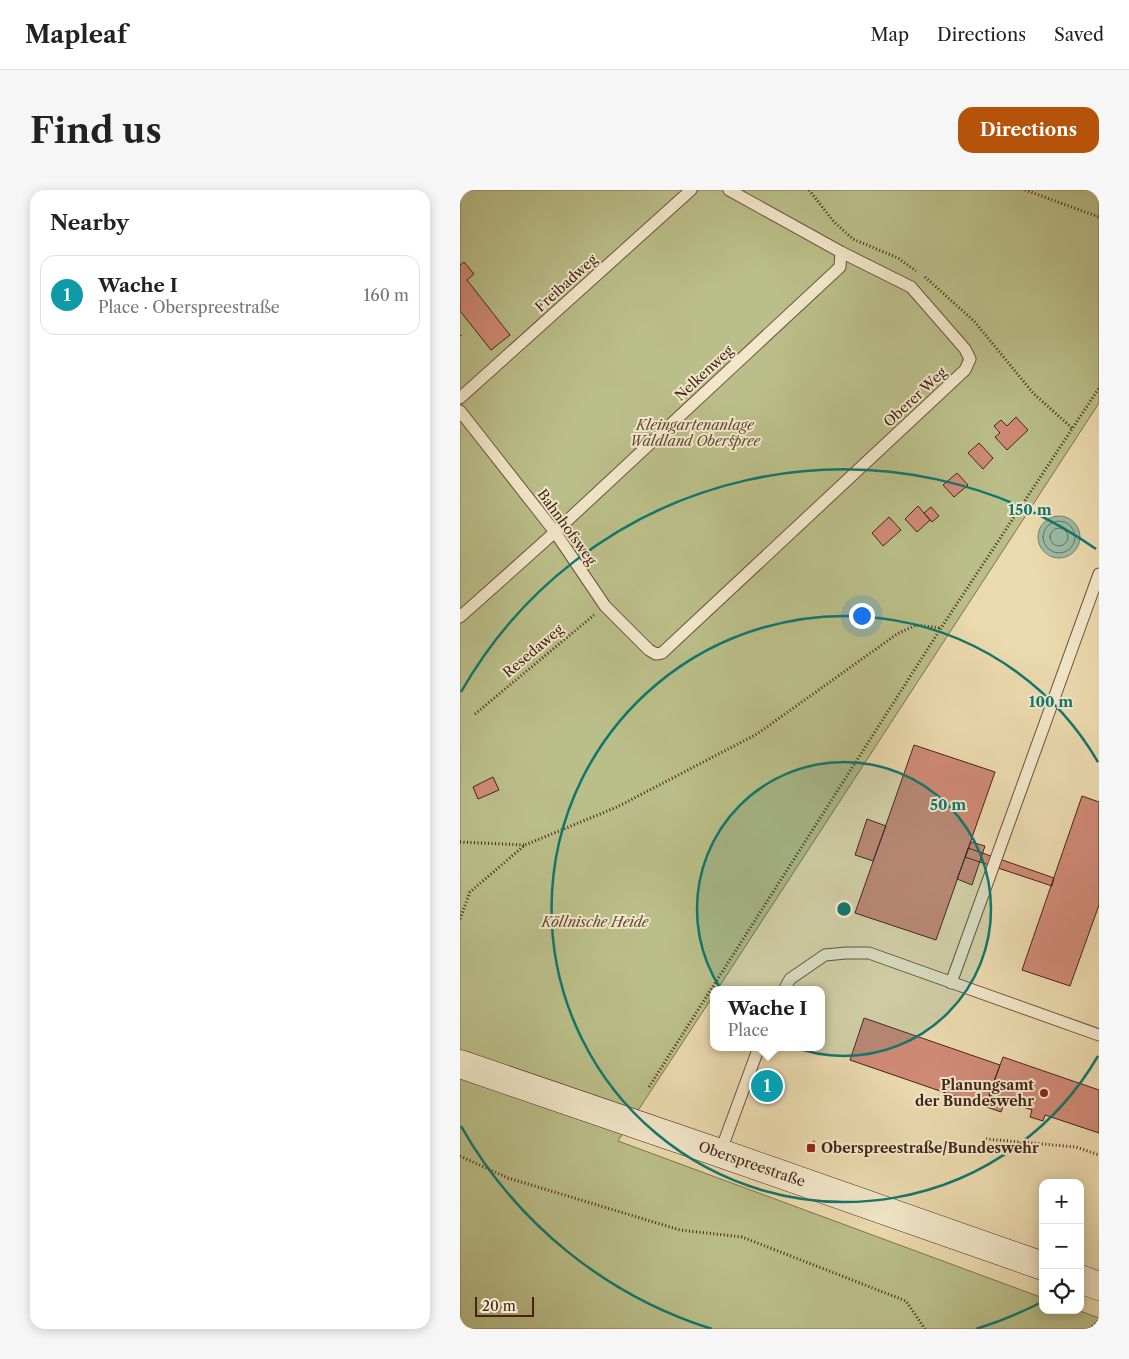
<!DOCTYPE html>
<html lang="en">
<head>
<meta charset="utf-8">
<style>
	body { margin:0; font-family:"Libre Caslon Text",serif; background:#f6f6f6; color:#222 }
	.controls { position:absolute; right:15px; bottom:15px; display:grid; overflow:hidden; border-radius:10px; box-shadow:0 2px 12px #0003 }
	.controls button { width:45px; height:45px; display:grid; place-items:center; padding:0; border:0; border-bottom:1px solid #e0e0e0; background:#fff; color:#222; font:25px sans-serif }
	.scale { position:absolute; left:15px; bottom:12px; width:59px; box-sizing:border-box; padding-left:5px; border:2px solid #442419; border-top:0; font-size:14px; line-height:18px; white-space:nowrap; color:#442419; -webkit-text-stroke:4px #f2e7ca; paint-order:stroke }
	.you { position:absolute; left:401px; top:425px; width:18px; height:18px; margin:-12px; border:4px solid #fff; border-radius:50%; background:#1a73e8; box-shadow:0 0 0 8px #1a73e833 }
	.badge { display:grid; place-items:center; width:32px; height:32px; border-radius:50%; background:#b45309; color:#fff; font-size:16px; font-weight:700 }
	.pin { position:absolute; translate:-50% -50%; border:2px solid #fff; box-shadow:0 1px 5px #0006 }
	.popup { position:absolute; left:250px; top:796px; width:115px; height:65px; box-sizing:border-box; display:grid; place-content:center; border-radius:10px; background:#fff; filter:drop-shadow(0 1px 4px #0005); font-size:16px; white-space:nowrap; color:#767676 }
	.popup b { font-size:19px; color:#222 }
	.popup::after { content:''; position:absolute; left:50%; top:100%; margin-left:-10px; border:10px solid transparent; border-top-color:#fff }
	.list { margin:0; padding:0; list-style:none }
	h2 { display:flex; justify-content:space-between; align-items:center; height:65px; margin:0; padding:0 20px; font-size:21px }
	h2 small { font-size:16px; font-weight:400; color:#767676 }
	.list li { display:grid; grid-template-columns:32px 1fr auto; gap:15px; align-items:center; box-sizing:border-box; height:80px; margin:0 10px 10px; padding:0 10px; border:1px solid #e0e0e0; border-radius:15px }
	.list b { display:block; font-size:19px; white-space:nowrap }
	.list p { margin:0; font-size:16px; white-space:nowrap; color:#767676 }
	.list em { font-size:16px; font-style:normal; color:#767676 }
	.icon { flex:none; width:28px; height:28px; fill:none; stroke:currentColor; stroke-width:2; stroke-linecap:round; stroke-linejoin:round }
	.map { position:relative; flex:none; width:639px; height:1139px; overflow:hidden; border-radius:15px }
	header { display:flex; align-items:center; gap:30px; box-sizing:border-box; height:70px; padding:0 25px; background:#fff; border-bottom:1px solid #e0e0e0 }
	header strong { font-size:24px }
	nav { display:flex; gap:28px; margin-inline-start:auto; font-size:18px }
	.intro { display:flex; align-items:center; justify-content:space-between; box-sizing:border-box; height:120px; padding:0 30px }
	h1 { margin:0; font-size:35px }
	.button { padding:12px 22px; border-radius:15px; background:#b45309; color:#fff; font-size:18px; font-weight:700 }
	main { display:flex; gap:30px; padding:0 30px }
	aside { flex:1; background:#fff; border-radius:15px; box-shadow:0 2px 12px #0003 }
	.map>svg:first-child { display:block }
	.green { fill:#babe88; stroke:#7f7150 }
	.water { fill:#99bba4; stroke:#777f6c }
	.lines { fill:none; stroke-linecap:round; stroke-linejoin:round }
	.shore { stroke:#6e705e; stroke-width:1 }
	.building { fill:#cf8a76; stroke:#442419 }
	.lane-casing { stroke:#6e523e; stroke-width:13 }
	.secondary-casing { stroke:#442419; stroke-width:29 }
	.path { stroke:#442419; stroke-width:3; stroke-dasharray:1 2.5; stroke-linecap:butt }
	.lane { stroke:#f2e7ca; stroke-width:11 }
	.secondary { stroke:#f2e7ca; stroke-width:28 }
	.ring { fill:none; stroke:#0f766e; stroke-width:2.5 }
	.poi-dot { fill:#8f2418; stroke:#f2e7ca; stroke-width:2 }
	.labels { text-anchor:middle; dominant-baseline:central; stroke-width:4; stroke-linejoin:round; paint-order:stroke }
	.street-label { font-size:14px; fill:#442419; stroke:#f2e7ca }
	.park-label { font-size:14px; font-style:italic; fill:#624a35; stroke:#f2e7ca }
	.poi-label { font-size:14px; font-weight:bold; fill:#442419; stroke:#f2e7ca; text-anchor:end }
	.centre { fill:#0f766e; stroke:#f2e7ca; stroke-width:2.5 }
	.ring-label { font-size:15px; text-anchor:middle; font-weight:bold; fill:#0f766e; stroke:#f2e7ca; stroke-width:4; stroke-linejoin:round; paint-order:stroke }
</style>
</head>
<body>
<header>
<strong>Mapleaf</strong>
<nav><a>Map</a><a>Directions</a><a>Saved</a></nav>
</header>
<div class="intro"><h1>Find us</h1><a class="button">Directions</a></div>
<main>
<aside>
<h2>Nearby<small></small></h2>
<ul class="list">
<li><span class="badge" style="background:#0f9aa8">1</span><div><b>Wache I</b><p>Place · Oberspreestraße</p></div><em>160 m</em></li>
</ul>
</aside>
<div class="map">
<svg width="639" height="1139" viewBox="0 0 639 1139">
	<rect width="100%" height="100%" fill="#ebdaae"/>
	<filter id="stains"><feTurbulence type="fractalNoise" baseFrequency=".004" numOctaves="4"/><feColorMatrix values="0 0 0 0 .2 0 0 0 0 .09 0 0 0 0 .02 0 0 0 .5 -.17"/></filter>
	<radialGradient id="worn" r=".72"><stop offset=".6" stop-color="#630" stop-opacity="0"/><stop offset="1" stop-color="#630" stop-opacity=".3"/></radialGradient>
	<path class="green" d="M0 0H639V213L257 800H253V806L158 951 583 1108V1120H617L639 1128V1139H0Z"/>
	<path class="water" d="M578 347a21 21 0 1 1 42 0a21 21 0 1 1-42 0Z"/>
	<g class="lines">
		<path class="shore" d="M583 347a16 16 0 1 1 32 0a16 16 0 1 1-32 0Z
			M590 347a9 9 0 1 1 18 0a9 9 0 1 1-18 0Z"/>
	</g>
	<path class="building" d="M4 72 14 84 7 90 50 145 31 160 0 121V75Z
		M556 227 568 240 547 260 535 247 540 243 534 236 541 230 547 236Z
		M519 253 533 268 523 279 508 263Z
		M497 283 508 295 494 307 483 295Z
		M458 316 470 330 457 342 445 329Z
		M471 317 479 326 472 332 464 323Z
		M429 327 441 340 423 356 412 343Z
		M454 555 535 582 476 750 395 723Z
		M33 587 39 600 18 609 13 597Z
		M622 606 639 612V715L610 796 562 780Z
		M407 629 426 636 413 671 395 665Z
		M511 652 525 656 512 695 497 689Z
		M508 658 594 688 592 696 505 667Z
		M404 828 540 875 529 905 545 911 541 922 390 870Z
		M543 867 639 900V943L585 925 583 931 570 927 572 920 529 905Z
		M302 888 316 893 310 911 295 905Z"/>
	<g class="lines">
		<defs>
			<path id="lane" d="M0 208 231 0
				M0 221 95 342 145 416 189 460 196 464 202 463 505 180 510 169 505 159 451 97 381 62 269 0
				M0 427 95 342 380 77 381 62
				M491 793 639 384
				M324 800 330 789 365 765 386 763H409L639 845
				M260 963 299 857"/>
			<path id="secondary" d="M0 874 260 963 583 1076
				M620 1089 639 1096"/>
		</defs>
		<use href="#lane" class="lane-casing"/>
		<use href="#secondary" class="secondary-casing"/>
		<path class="path" d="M349 0 374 32 393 49 438 68 456 81
			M565 0 639 27
			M465 87 514 131 573 203 612 238
			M0 146V145
			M15 524 134 425
			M0 652 65 655
			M0 729 10 702 65 655 157 617 297 544 437 444 456 435 481 438
			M189 897 481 438 639 198
			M526 949 616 957 639 965
			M351 958 354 951
			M0 966 48 988 220 1040 282 1047 446 1111 465 1139
			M630 1139 639 1130"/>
		<use href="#lane" class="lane"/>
		<use href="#secondary" class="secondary"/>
	</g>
	<circle cx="384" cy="719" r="147" fill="#0f766e" fill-opacity=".12"/>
	<g class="ring">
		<circle cx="384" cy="719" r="147"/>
		<path d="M638 866A293 293 0 1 1 638 572"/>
		<path d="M580 1113A440 440 0 0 1 516 1139M252 1139A440 440 0 0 1 1 936M1 502A440 440 0 0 1 636 359"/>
	</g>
	<g class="poi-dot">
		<circle cx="584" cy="903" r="5"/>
		<rect x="346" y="953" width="10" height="10" rx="2.5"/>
	</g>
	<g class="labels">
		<g class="street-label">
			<text transform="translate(106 93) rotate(-42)">Freibadweg</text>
			<text transform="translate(244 183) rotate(-43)">Nelkenweg</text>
			<text transform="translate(455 207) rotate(-43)">Oberer Weg</text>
			<text transform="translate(107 337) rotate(54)">Bahnhofsweg</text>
			<text transform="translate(73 461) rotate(-40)">Resedaweg</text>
			<text transform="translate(292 974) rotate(19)">Oberspreestraße</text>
		</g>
		<g class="park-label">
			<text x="235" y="235">Kleingartenanlage<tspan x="235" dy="16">Waldland Oberspree</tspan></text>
			<text x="135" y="732">Köllnische Heide</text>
		</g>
		<g class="poi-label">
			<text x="574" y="895">Planungsamt<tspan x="574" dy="16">der Bundeswehr</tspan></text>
			<text x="361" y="958" text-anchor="start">Oberspreestraße/Bundeswehr</text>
		</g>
	</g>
	<circle cx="384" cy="719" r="8" class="centre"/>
	<g class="ring-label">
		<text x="570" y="325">150 m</text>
		<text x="591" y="517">100 m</text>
		<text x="488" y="620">50 m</text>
	</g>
	<rect width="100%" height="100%" filter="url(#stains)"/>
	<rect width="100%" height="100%" fill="url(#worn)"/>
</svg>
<div class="controls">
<button>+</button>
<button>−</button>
<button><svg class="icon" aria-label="locate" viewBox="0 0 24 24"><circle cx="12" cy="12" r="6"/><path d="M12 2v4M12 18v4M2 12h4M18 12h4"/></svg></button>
</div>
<div class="scale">20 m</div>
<div class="you"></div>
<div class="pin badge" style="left:307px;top:896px;background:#0f9aa8">1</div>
<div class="popup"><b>Wache I</b>Place</div>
</div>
</main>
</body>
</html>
